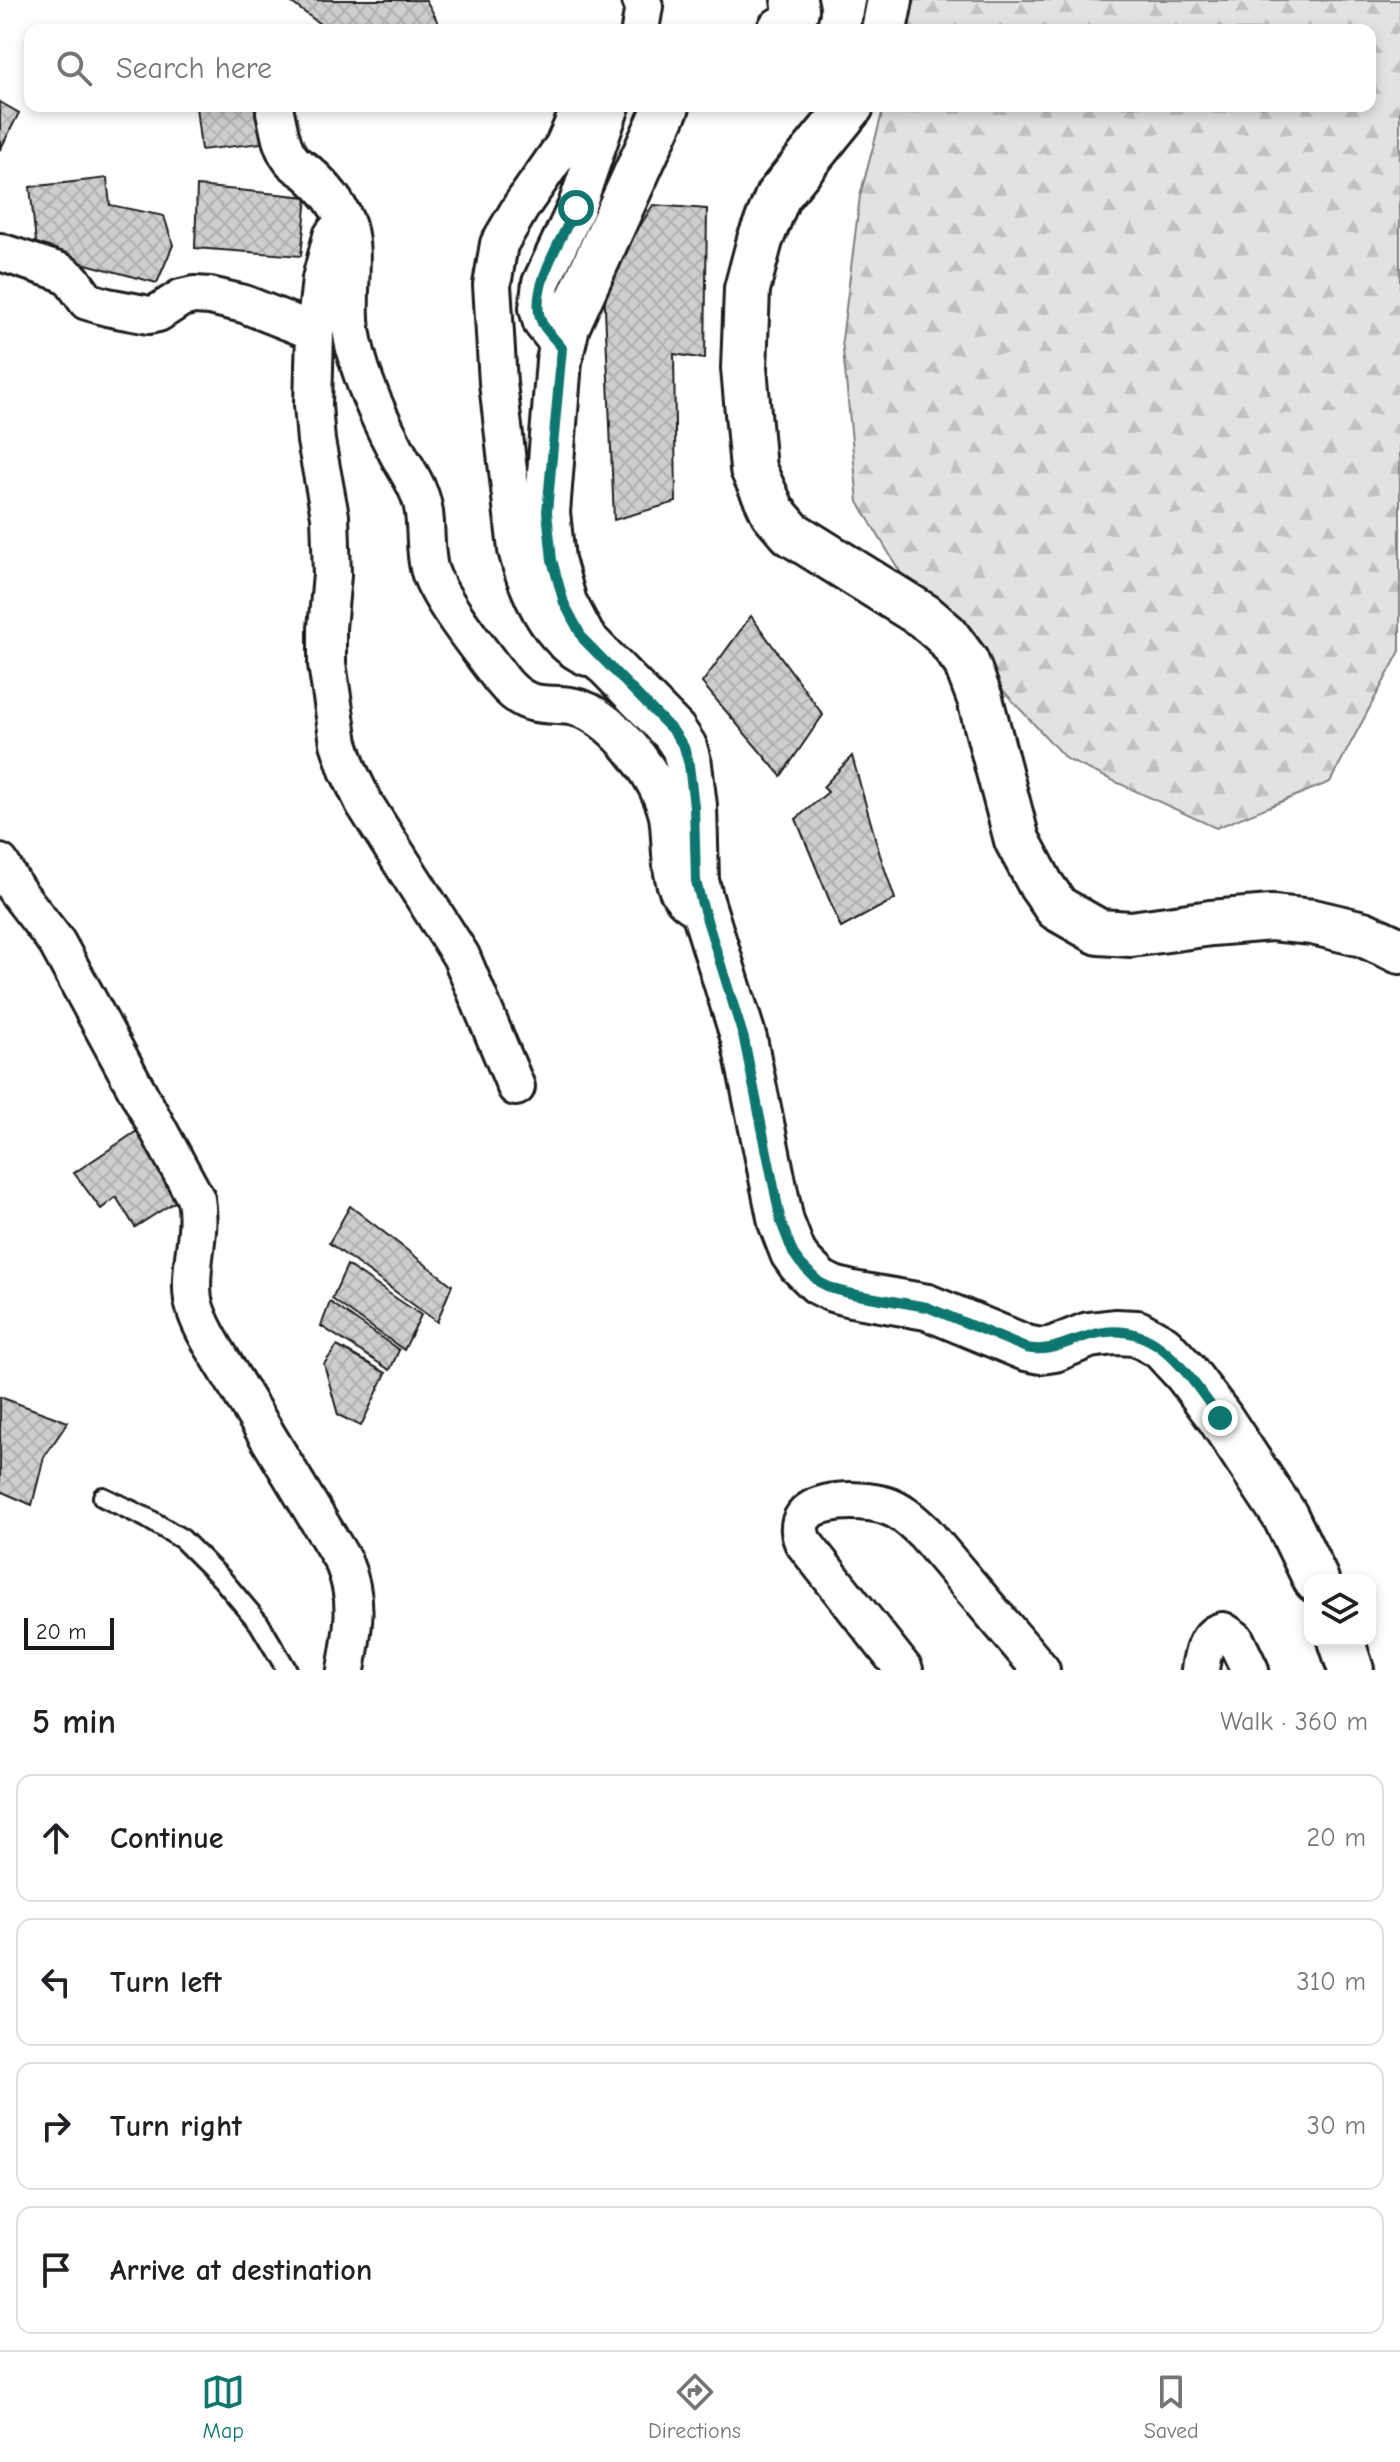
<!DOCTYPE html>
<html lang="en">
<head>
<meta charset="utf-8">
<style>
	body { margin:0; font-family:"Comic Neue",sans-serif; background:#f6f6f6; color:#202124 }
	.controls { position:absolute; right:24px; bottom:24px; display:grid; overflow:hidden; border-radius:16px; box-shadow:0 4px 12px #0003 }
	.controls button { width:72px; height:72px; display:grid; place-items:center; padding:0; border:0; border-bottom:2px solid #e0e0e0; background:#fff; color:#202124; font:40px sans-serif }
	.scale { position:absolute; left:24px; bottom:20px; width:90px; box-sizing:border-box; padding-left:8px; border:4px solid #1c1c1c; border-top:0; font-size:22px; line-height:28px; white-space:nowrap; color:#1c1c1c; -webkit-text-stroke:6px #fff; paint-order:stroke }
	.stop { position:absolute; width:24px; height:24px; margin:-18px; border:6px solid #0f766e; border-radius:50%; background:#fff }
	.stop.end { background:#0f766e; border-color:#fff; box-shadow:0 2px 8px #0008 }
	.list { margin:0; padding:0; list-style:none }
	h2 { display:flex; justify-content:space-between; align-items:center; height:104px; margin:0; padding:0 32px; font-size:34px }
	h2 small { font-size:26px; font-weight:400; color:#757577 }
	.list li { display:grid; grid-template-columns:52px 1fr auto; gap:24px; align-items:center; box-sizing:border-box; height:128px; margin:0 16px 16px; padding:0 16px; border:2px solid #e0e0e0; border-radius:16px }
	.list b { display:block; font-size:30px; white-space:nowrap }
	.list em { font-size:26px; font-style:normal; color:#757577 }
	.icon { flex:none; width:44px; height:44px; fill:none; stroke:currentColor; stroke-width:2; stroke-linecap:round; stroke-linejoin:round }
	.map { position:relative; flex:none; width:1400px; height:1670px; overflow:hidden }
	.search { position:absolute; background:#fff; box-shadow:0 4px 12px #0003; left:24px; right:24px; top:24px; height:88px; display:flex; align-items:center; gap:20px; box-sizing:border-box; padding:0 28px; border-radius:16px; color:#757577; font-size:30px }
	.sheet { height:680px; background:#fff }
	nav { display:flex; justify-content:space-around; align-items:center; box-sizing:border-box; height:112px; border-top:2px solid #e0e0e0; background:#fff; font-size:22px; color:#757577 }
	nav a { display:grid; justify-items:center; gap:4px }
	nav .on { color:#0f766e }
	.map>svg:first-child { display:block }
	.forest { fill:url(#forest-firs); stroke:#7f7f7f; stroke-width:2 }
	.building { fill:url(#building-cross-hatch); stroke:#1c1c1c; stroke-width:2 }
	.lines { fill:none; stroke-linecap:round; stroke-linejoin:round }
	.service-casing { stroke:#1c1c1c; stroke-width:24 }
	.minor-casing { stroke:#1c1c1c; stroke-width:42 }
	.tertiary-casing { stroke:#1c1c1c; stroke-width:50 }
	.service { stroke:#fff; stroke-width:18 }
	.minor { stroke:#fff; stroke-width:36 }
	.tertiary { stroke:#fff; stroke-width:44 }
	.route { stroke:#0f766e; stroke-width:10 }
</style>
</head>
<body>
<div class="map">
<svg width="1400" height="1670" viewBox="0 0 1400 1670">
	<defs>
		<pattern id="forest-firs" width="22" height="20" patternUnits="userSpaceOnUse" patternTransform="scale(2)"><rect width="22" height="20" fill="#e2e2e2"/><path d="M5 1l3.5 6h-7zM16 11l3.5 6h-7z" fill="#c1c1c1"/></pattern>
		<pattern id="building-cross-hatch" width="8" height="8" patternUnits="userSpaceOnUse" patternTransform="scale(2)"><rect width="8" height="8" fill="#cecece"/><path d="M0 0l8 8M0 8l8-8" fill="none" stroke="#b0b0b0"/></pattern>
	</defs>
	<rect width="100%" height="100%" fill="#fff"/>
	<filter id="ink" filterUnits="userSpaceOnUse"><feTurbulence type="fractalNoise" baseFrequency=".0125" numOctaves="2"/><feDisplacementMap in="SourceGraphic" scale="16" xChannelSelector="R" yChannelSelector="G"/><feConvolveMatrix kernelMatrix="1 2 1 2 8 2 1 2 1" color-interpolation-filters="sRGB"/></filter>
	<g filter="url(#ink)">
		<path class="forest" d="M894 0H1400V651L1330 782 1216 828 1066 759 911 590 858 502 842 340 860 196 884 106H1370V30H892Z"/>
		<path class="building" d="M288 0H426L438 22 431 30H328Z
			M0 102 19 113 0 150Z
			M196 106H256L262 143 201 150Z
			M107 178 110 205 164 216 173 245 157 283 37 251 30 187Z
			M197 186 307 197 301 256 195 248Z
			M653 205 707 209 705 359 674 354 676 502 614 520 604 284Z
			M751 616 823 715 781 776 702 683Z
			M852 756 880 855 895 899 841 928 796 819 828 792 823 787Z
			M161 1115 198 1187 135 1227 116 1197 101 1209 74 1173Z
			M350 1206 452 1285 437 1322 329 1243Z
			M347 1265 421 1315 404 1350 332 1299Z
			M330 1302 399 1350 390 1370 321 1326Z
			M337 1346 386 1373 361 1426 338 1415 324 1364Z
			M0 1397 68 1422 44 1457 32 1505 0 1491Z"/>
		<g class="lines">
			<defs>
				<path id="service" d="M103 1497 147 1518 182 1539 222 1579 259 1623 287 1670"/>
				<path id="minor" d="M640 30 644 6 641 0
					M581 106 564 145 522 205 499 244 492 285 498 383 517 550C527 589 548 640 587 657
					M275 112C279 128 280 145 290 158 294 165 302 168 308 173 323 186 337 203 345 221 357 248 346 297 351 329 357 370 376 412 395 448 402 463 412 476 418 491 429 515 423 543 429 568 437 598 482 653 502 680 533 719 554 695 589 712 608 722 625 740 638 757 651 774 663 795 668 816 672 838 668 882 683 898 687 903 693 906 698 909
					M344 221 332 236 321 279 315 332 313 405 316 441 330 516 332 575 327 628V664L339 743 348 770 364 803 461 956 516 1087
					M0 252 61 272 72 280 87 301 107 307 149 315 158 313 181 298 194 295 210 296 244 304 315 332
					M562 348 542 323 538 308 541 283 576 208 611 106
					M0 863 16 890 57 943 196 1199C202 1234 188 1267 193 1300 196 1316 205 1332 213 1346L343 1561C360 1601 353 1629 346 1670
					M904 1670 803 1542C784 1496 860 1497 887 1506 902 1511 913 1522 924 1532L1041 1670
					M1200 1670C1202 1655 1206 1634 1223 1631L1235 1639 1250 1670"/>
				<path id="tertiary" d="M780 30 792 23 796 10 794 0
					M884 30 890 0
					M667 106 567 326 559 361 547 512 552 560 564 603 583 639 674 732 684 747 689 765 694 806 696 881 701 901 744 1039 781 1222 793 1253 800 1263 819 1282 833 1289 852 1294 927 1307 1026 1348 1041 1351 1054 1349 1089 1335 1115 1332 1137 1333 1162 1347 1186 1373 1220 1418 1285 1516 1316 1580
					M851 106 778 196 760 240 747 289 744 368 753 469 773 512 791 533 924 616 946 635 966 662 980 699 1017 840 1041 885 1057 908 1099 932 1131 934 1211 923 1271 918 1313 922 1363 934 1400 951
					M1341 1640 1351 1670"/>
			</defs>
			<use href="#service" class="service-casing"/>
			<use href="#minor" class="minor-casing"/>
			<use href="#tertiary" class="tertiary-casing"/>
			<use href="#service" class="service"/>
			<use href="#minor" class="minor"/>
			<use href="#tertiary" class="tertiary"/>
		</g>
	</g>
	<g class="lines" filter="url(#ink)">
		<path class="route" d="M576 208C563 237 527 291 542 323 547 332 556 340 562 348L547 512 552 560 564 603 583 639 674 732 684 747 689 765 694 806 696 881 701 901 744 1039 781 1222 793 1253 800 1263 819 1282 833 1289 852 1294 927 1307 1026 1348C1052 1353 1067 1341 1091 1335 1155 1316 1187 1374 1220 1418"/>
	</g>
</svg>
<div class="controls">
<button><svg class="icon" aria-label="layers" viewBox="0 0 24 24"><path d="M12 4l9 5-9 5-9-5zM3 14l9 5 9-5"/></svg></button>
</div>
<div class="scale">20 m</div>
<div class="stop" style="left:576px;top:208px"></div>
<div class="stop end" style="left:1220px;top:1418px"></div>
<div class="search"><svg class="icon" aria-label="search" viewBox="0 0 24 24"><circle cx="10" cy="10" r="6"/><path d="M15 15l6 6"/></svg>Search here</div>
</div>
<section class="sheet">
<h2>5 min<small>Walk · 360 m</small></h2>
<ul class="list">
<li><svg class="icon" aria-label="ahead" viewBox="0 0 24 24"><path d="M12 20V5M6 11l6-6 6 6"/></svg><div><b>Continue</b></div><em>20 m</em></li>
<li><svg class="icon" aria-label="left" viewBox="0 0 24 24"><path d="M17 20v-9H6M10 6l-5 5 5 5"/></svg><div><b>Turn left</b></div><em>310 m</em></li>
<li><svg class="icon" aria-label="right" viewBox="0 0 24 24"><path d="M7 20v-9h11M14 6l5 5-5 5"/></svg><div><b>Turn right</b></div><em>30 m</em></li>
<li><svg class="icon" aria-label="arrive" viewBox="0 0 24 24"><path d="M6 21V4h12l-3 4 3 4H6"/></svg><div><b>Arrive at destination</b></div></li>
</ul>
</section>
<nav>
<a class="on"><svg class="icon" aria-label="map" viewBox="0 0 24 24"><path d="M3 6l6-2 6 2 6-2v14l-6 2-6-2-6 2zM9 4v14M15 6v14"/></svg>Map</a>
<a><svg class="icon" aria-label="directions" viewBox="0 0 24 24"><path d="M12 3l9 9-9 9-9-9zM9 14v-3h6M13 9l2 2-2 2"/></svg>Directions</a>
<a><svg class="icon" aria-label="saved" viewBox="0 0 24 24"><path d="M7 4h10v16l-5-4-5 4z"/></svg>Saved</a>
</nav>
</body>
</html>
